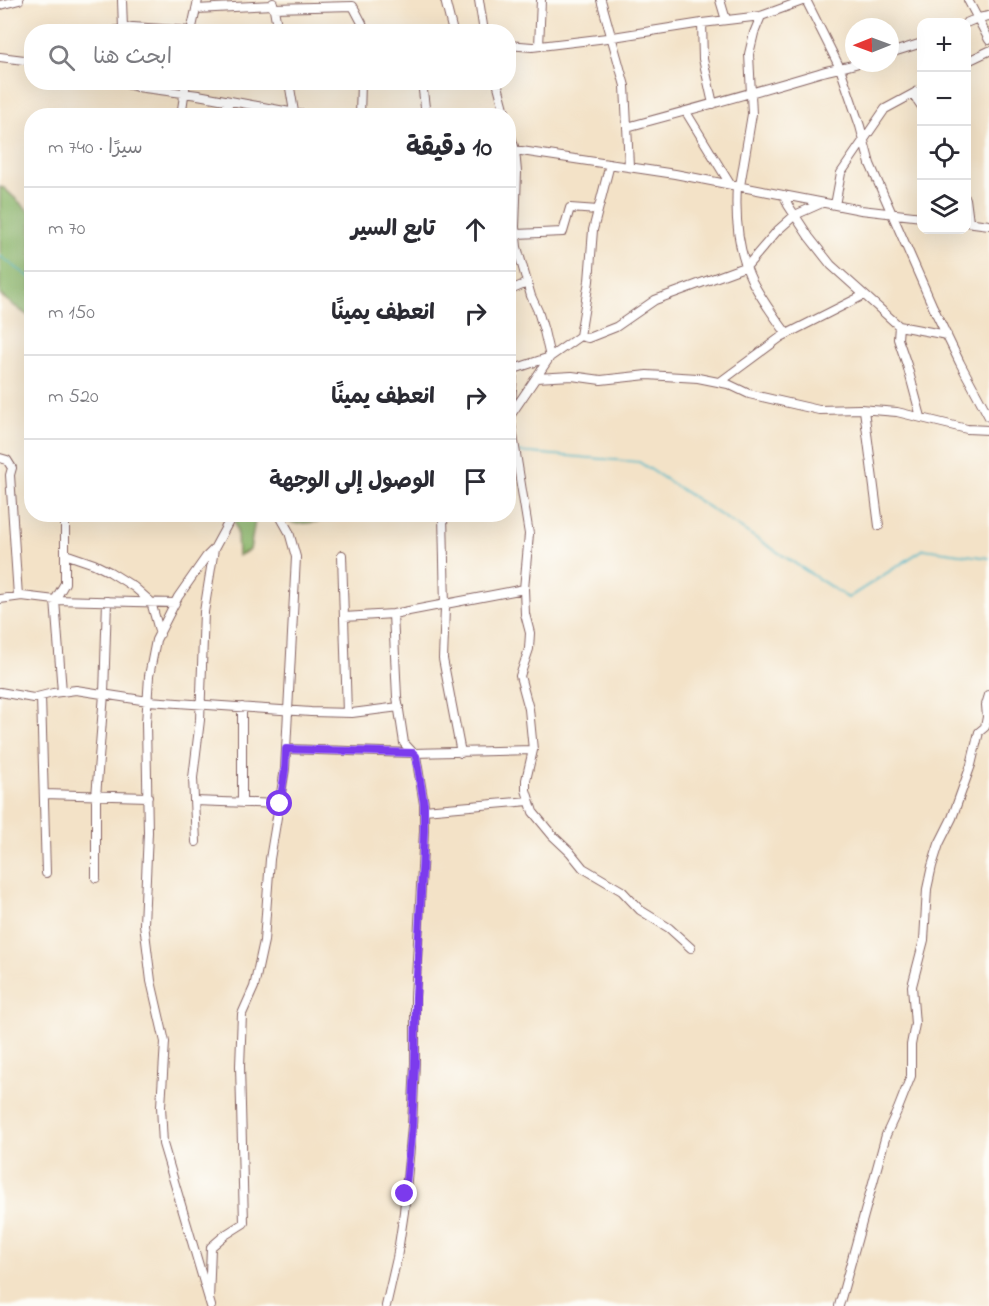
<!DOCTYPE html>
<html lang="ar">
<head>
<meta charset="utf-8">
<style>
	body { margin:0; font-family:"Indie Flower","Playpen Sans Arabic",sans-serif; background:#f7f7f7; color:#2b2b33; direction:rtl }
	.controls { position:absolute; right:18px; top:18px; display:grid; overflow:hidden; border-radius:12px; box-shadow:0 6px 24px #0002 }
	.controls button { width:54px; height:54px; display:grid; place-items:center; padding:0; border:0; border-bottom:2px solid #e1e1e2; background:#fff; color:#2b2b33; font:30px sans-serif }
	.compass { position:absolute; left:845px; top:18px; width:54px; height:54px; border-radius:50%; background:#fff; box-shadow:0 6px 24px #0002; rotate:269deg }
	.stop { position:absolute; width:18px; height:18px; margin:-14px; border:4px solid #7c3aed; border-radius:50%; background:#fff }
	.stop.end { background:#7c3aed; border-color:#fff; box-shadow:0 2px 6px #0008 }
	.list { margin:0; padding:0; list-style:none }
	h2 { display:flex; justify-content:space-between; align-items:center; height:78px; margin:0; padding:0 24px; font-size:26px }
	h2 small { font-size:20px; font-weight:400; color:#7c7c81 }
	.list li { display:grid; grid-template-columns:39px 1fr auto; gap:18px; align-items:center; box-sizing:border-box; height:84px; padding:0 24px; border-top:2px solid #e1e1e2 }
	.list b { display:block; font-size:22px; white-space:nowrap }
	.list em { font-size:20px; font-style:normal; color:#7c7c81 }
	.icon { flex:none; width:33px; height:33px; fill:none; stroke:currentColor; stroke-width:2; stroke-linecap:round; stroke-linejoin:round }
	.map { position:relative; flex:none; width:989px; height:1306px; overflow:hidden; direction:ltr }
	.search { position:absolute; background:#fff; box-shadow:0 6px 24px #0002; left:24px; top:24px; width:492px; height:66px; display:flex; align-items:center; gap:15px; box-sizing:border-box; padding:0 21px; border-radius:24px; color:#7c7c81; font-size:22px }
	.panel { position:absolute; background:#fff; box-shadow:0 6px 24px #0002; left:24px; top:108px; width:492px; height:414px; border-radius:24px; direction:rtl }
	.map>svg:first-child { display:block }
	.forest { fill:#90b96f; stroke:#6d6c4d; stroke-width:1.5 }
	.lines { fill:none; stroke-linecap:round; stroke-linejoin:round }
	.stream { stroke:#4ab5c8; stroke-width:1.5 }
	.minor-casing { stroke:#856362; stroke-width:10 }
	.minor { stroke:#fff; stroke-width:8 }
	.route { stroke:#7c3aed; stroke-width:8 }
</style>
</head>
<body>
<div class="map">
<svg width="989" height="1306" viewBox="0 0 989 1306">
	<rect width="100%" height="100%" fill="#fdfcf7"/>
	<filter id="ink" filterUnits="userSpaceOnUse"><feTurbulence type="fractalNoise" baseFrequency=".0167" numOctaves="2"/><feDisplacementMap in="SourceGraphic" scale="12" xChannelSelector="R" yChannelSelector="G"/><feConvolveMatrix kernelMatrix="1 2 1 2 8 2 1 2 1" color-interpolation-filters="sRGB"/></filter>
	<filter id="wash" filterUnits="userSpaceOnUse"><feTurbulence type="fractalNoise" baseFrequency=".008" numOctaves="4" result="noise"/><feDisplacementMap in="SourceGraphic" scale="24" xChannelSelector="R" yChannelSelector="G"/><feGaussianBlur stdDeviation="1.35" result="paint"/><feColorMatrix in="noise" values="0 0 0 0 0 0 0 0 0 0 0 0 0 0 0 0 0 1.4 0 .05"/><feComposite in="paint" operator="in"/></filter>
	<g filter="url(#wash)">
		<rect width="100%" height="100%" fill="#f3e2c7"/>
		<path class="forest" d="M0 187 4 188 31 213V318L0 295Z
			M233 515H256L250 550 238 556 237 531Z
			M264 515H358L354 517 298 524Z"/>
		<g class="lines">
			<path class="stream" d="M0 256 32 279
				M518 452 639 462 848 598 924 549 989 558"/>
		</g>
	</g>
	<g filter="url(#ink)">
		<g class="lines">
			<defs>
				<path id="minor" d="M122 0 123 29
					M445 0 453 32
					M479 0 484 32
					M601 0 625 86 629 166
					M720 0 726 20
					M806 0 840 68 860 126 870 164 911 257 933 307 960 363 989 417
					M968 0 989 40
					M273 3 278 32
					M0 5 19 0
					M273 8 353 6 362 23 364 32
					M196 9 273 5
					M702 23 703 59 713 104
					M966 23 978 18 989 16
					M109 32 133 27 191 31
					M191 32 198 0
					M508 45 532 47 607 38 702 23 761 16 805 0
					M539 46 541 0
					M890 53 922 43
					M0 57 32 61
					M966 62 989 51
					M119 82 137 87 198 95 312 116
					M289 82 294 112 297 116
					M422 82 426 116
					M497 82 506 116
					M913 94 922 107
					M227 101V116
					M686 112 730 184
					M181 116 186 82
					M360 116 361 82
					M508 126 515 150 517 172 515 227 517 247 531 296 538 311 544 331 550 357 510 416
					M627 127C691 110 755 92 819 73 832 69 846 67 859 63
					M508 149 675 174 861 210 922 217
					M737 186C735 219 738 253 753 283 763 301 775 318 787 334
					M740 186 752 114 749 54 754 33 761 16
					M784 195 788 205 809 237 831 265 899 326 947 335
					M966 199 969 222
					M835 205 841 173 885 109 922 89
					M966 222 989 225
					M516 234 563 232 570 208 598 210
					M508 291 527 283
					M899 326 898 339 907 365 921 417
					M580 336 588 338 616 327 655 300 747 266 777 231 795 215 822 203
					M508 363 513 374 510 417 529 534 524 589 525 614 530 633 529 649 520 676 529 709 533 750 526 780V790L533 812 552 835 570 852 583 868 622 891 640 910 669 928 691 948
					M511 370 550 357 580 336 589 281 593 230 610 164
					M536 378 572 376 601 380 647 375 698 378 728 384 749 394 819 410 860 409 897 412 967 429 989 430
					M720 382 781 337 864 295
					M864 410 879 526
					M0 458 7 460 12 468 10 475 18 596
					M443 514 445 608 443 659 461 753
					M65 554 94 564 110 572 134 587 151 602 160 634
					M342 555 347 713
					M0 599 22 596 55 600 175 603
					M344 617 393 614 524 589
					M0 692 33 698 53 693 76 690 148 701 311 712 352 713 399 707
					M62 692 55 600 65 583V514
					M41 696 46 873
					M286 749 413 753 533 750
					M44 794 148 797
					M194 801 280 804
					M242 803V707
					M424 810 529 801
					M196 842 193 778 200 720 204 612 214 549 233 514
					M96 878V797L104 694 107 601
					M209 1300 211 1247 225 1235 244 1223 240 1066 242 1014 254 987 264 941 270 859 285 769 296 557 289 532 279 514
					M211 1306 163 1144 161 1106 165 1042 151 981 144 924 148 832 146 723 149 676 156 640 178 597 206 557 214 549
					M386 1306 397 1258 404 1212 412 1126 415 1063V997L424 831V804L416 756 404 743 397 697 393 614
					M839 1306 886 1135 898 1109 911 1076V1045L915 1024 912 986 924 940 927 889 932 866 939 844 952 818 971 765 979 732 985 727 987 717 986 705 989 695"/>
			</defs>
			<use href="#minor" class="minor-casing"/>
			<use href="#minor" class="minor"/>
		</g>
	</g>
	<g class="lines" filter="url(#ink)">
		<path class="route" d="M280 804 285 770 286 749 413 753 416 756 424 804V831L416 997 415 1063 412 1126 405 1194"/>
	</g>
</svg>
<div class="controls">
<button>+</button>
<button>−</button>
<button><svg class="icon" aria-label="locate" viewBox="0 0 24 24"><circle cx="12" cy="12" r="6"/><path d="M12 2v4M12 18v4M2 12h4M18 12h4"/></svg></button>
<button><svg class="icon" aria-label="layers" viewBox="0 0 24 24"><path d="M12 4l9 5-9 5-9-5zM3 14l9 5 9-5"/></svg></button>
</div>
<svg class="compass" viewBox="-18 -18 36 36"><path d="M0-13l5 13h-10z" fill="#e53935"/><path d="M0 13l5-13h-10z" fill="#7c7c81"/></svg>
<div class="stop" style="left:280px;top:804px"></div>
<div class="stop end" style="left:405px;top:1194px"></div>
<div class="search"><svg class="icon" aria-label="search" viewBox="0 0 24 24"><circle cx="10" cy="10" r="6"/><path d="M15 15l6 6"/></svg>ابحث هنا</div>
<section class="panel">
<h2>10 دقيقة<small>سيرًا · 740 m</small></h2>
<ul class="list">
<li><svg class="icon" aria-label="ahead" viewBox="0 0 24 24"><path d="M12 20V5M6 11l6-6 6 6"/></svg><div><b>تابع السير</b></div><em>70 m</em></li>
<li><svg class="icon" aria-label="right" viewBox="0 0 24 24"><path d="M7 20v-9h11M14 6l5 5-5 5"/></svg><div><b>انعطف يمينًا</b></div><em>150 m</em></li>
<li><svg class="icon" aria-label="right" viewBox="0 0 24 24"><path d="M7 20v-9h11M14 6l5 5-5 5"/></svg><div><b>انعطف يمينًا</b></div><em>520 m</em></li>
<li><svg class="icon" aria-label="arrive" viewBox="0 0 24 24"><path d="M6 21V4h12l-3 4 3 4H6"/></svg><div><b>الوصول إلى الوجهة</b></div></li>
</ul>
</section>
</div>
</body>
</html>
